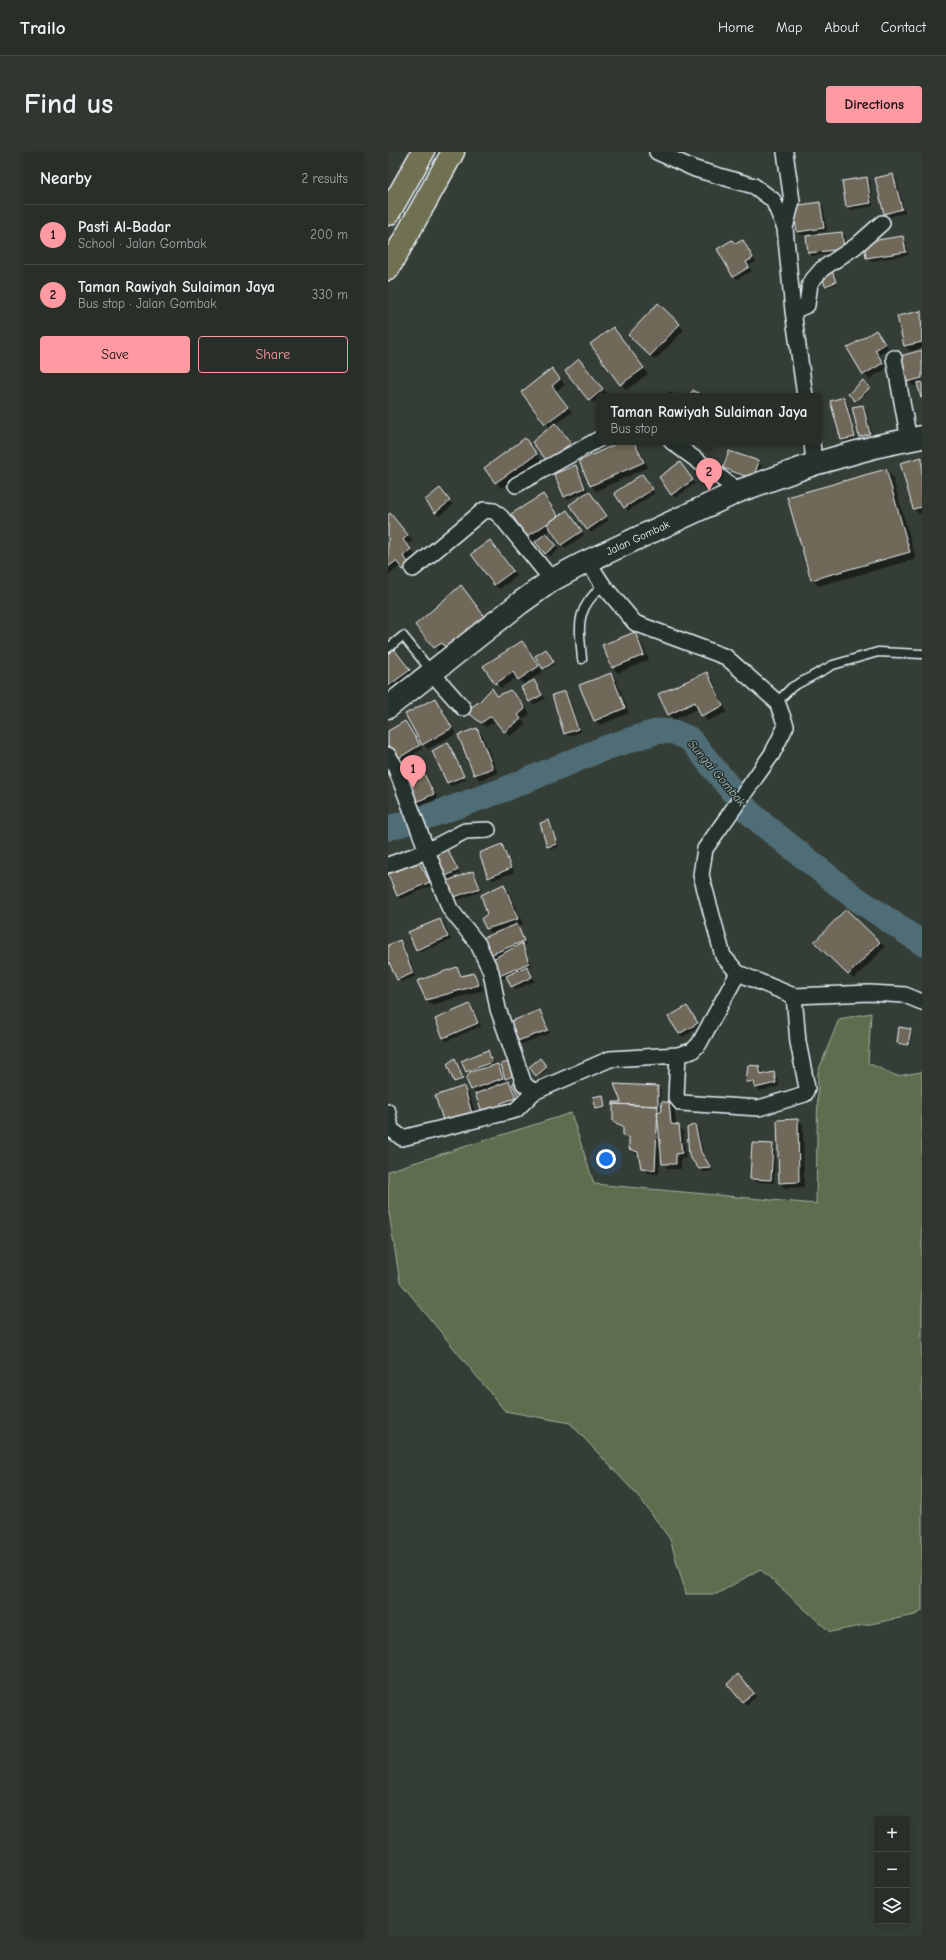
<!DOCTYPE html>
<html lang="en">
<head>
<meta charset="utf-8">
<style>
	body { margin:0; font-family:"Comic Neue",sans-serif; background:#303630; color:#f1f3f6 }
	.controls { position:absolute; right:12px; bottom:12px; display:grid; overflow:hidden; border-radius:4px; box-shadow:0 2px 6px #0003 }
	.controls button { width:36px; height:36px; display:grid; place-items:center; padding:0; border:0; border-bottom:1px solid #444a45; background:#282e28; color:#f1f3f6; font:20px sans-serif }
	.you { position:absolute; left:218px; top:1007px; width:14px; height:14px; margin:-10px; border:3px solid #fff; border-radius:50%; background:#1a73e8; box-shadow:0 0 0 6px #1a73e833 }
	.badge { display:grid; place-items:center; width:26px; height:26px; border-radius:50%; background:#ff9aa2; color:#111; font-size:13px; font-weight:700 }
	.pin { position:absolute; translate:-50% -33px; filter:drop-shadow(0 1px 2px #0008) }
	.pin::after { content:''; position:absolute; top:21px; width:14px; height:12px; background:inherit; clip-path:polygon(0 0,100% 0,50% 100%) }
	.popup { position:absolute; left:208px; top:241px; width:226px; height:52px; box-sizing:border-box; display:grid; place-content:center; border-radius:4px; background:#282e28; filter:drop-shadow(0 1px 3px #0005); font-size:13px; white-space:nowrap; color:#a5a8a8 }
	.popup b { font-size:15px; color:#f1f3f6 }
	.popup::after { content:''; position:absolute; left:50%; top:100%; margin-left:-8px; border:8px solid transparent; border-top-color:#282e28 }
	.list { margin:0; padding:0; list-style:none }
	h2 { display:flex; justify-content:space-between; align-items:center; height:52px; margin:0; padding:0 16px; font-size:17px }
	h2 small { font-size:13px; font-weight:400; color:#a5a8a8 }
	.list li { display:grid; grid-template-columns:26px 1fr auto; gap:12px; align-items:center; box-sizing:border-box; height:60px; padding:0 16px; border-top:1px solid #444a45 }
	.list b { display:block; font-size:15px; white-space:nowrap }
	.list p { margin:0; font-size:13px; white-space:nowrap; color:#a5a8a8 }
	.list em { font-size:13px; font-style:normal; color:#a5a8a8 }
	.actions { display:flex; gap:8px; padding:12px 16px }
	.actions a { flex:1; padding:9px 0; border:1px solid #ff9aa2; border-radius:4px; text-align:center; font-size:14px; color:#ff9aa2 }
	.actions .main { background:#ff9aa2; color:#111 }
	.icon { flex:none; width:22px; height:22px; fill:none; stroke:currentColor; stroke-width:2; stroke-linecap:round; stroke-linejoin:round }
	.map { position:relative; flex:none; width:534px; height:1784px; overflow:hidden; border-radius:4px }
	header { display:flex; align-items:center; gap:24px; box-sizing:border-box; height:56px; padding:0 20px; background:#282e28; border-bottom:1px solid #444a45 }
	header strong { font-size:19px }
	nav { display:flex; gap:22px; margin-inline-start:auto; font-size:14px }
	.intro { display:flex; align-items:center; justify-content:space-between; box-sizing:border-box; height:96px; padding:0 24px }
	h1 { margin:0; font-size:28px }
	.button { padding:10px 18px; border-radius:4px; background:#ff9aa2; color:#111; font-size:14px; font-weight:700 }
	main { display:flex; gap:24px; padding:0 24px }
	aside { flex:1; background:#282e28; border-radius:4px; box-shadow:0 2px 6px #0003 }
	.map>svg:first-child { display:block }
	.green { fill:#5f6c4d; stroke:#a4aea2 }
	.shadow { fill:#0007 }
	.lines { fill:none; stroke-linecap:round; stroke-linejoin:round }
	.river { stroke:#506d76; stroke-width:25 }
	.building { fill:#706858; stroke:#e8f1f8 }
	.lane-casing { stroke:#e8f1f8; stroke-width:11 }
	.street-casing { stroke:#e8f1f8; stroke-width:18 }
	.secondary-casing { stroke:#e8f1f8; stroke-width:25 }
	.highway-casing { stroke:#e8f1f8; stroke-width:25 }
	.lane { stroke:#26332d; stroke-width:8 }
	.street { stroke:#26332d; stroke-width:15 }
	.secondary { stroke:#26332d; stroke-width:22 }
	.highway { stroke:#707052; stroke-width:22 }
	.labels { text-anchor:middle; dominant-baseline:central; stroke-width:3; stroke-linejoin:round; paint-order:stroke }
	.street-label { font-size:11px; fill:#e8f1f8; stroke:#26332d }
	.water-label { font-size:12px; font-style:italic; fill:#abbcc4; stroke:#26332d }
</style>
</head>
<body>
<header>
<strong>Trailo</strong>
<nav><a>Home</a><a>Map</a><a>About</a><a>Contact</a></nav>
</header>
<div class="intro"><h1>Find us</h1><a class="button">Directions</a></div>
<main>
<aside>
<h2>Nearby<small>2 results</small></h2>
<ul class="list">
<li><span class="badge">1</span><div><b>Pasti Al-Badar</b><p>School · Jalan Gombak</p></div><em>200 m</em></li>
<li><span class="badge">2</span><div><b>Taman Rawiyah Sulaiman Jaya</b><p>Bus stop · Jalan Gombak</p></div><em>330 m</em></li>
</ul>
<div class="actions"><a class="main">Save</a><a>Share</a></div>
</aside>
<div class="map">
<svg width="534" height="1784" viewBox="0 0 534 1784">
	<rect width="100%" height="100%" fill="#353e36"/>
	<filter id="ink" filterUnits="userSpaceOnUse"><feTurbulence type="fractalNoise" baseFrequency=".025" numOctaves="2"/><feDisplacementMap in="SourceGraphic" scale="8" xChannelSelector="R" yChannelSelector="G"/><feConvolveMatrix kernelMatrix="1 2 1 2 8 2 1 2 1" color-interpolation-filters="sRGB"/></filter>
	<g filter="url(#ink)">
		<path class="green" d="M483 861 480 911 509 924 534 920V1459L527 1463 442 1480 372 1417 329 1442H298L282 1387 251 1345 182 1271 117 1259 12 1130 0 1054V1019L183 961 206 1032 428 1052 430 920 451 867Z"/>
		<path class="shadow" d="M505 23 508 26 517 61 500 65 497 62Z
			M478 26 482 29 485 54 462 58 459 54Z
			M431 51 435 54 439 79 413 83 410 80Z
			M453 81 457 84 459 100 424 104 420 100Z
			M515 85 518 89 520 103 483 109 479 105Z
			M344 89 348 93 355 89 368 110 361 114 364 119 349 127 346 124Z
			M444 120 449 132 440 135 438 133Z
			M270 153 296 178 267 208 241 183Z
			M533 160 534 196 522 199 517 194 510 165Z
			M225 176 260 222 238 238 204 192Z
			M488 179 501 197 491 203 499 216 481 227 476 222Z
			M534 199V246L530 233 525 234 520 229Z
			M195 212 218 241 211 244V246L205 251 201 248Z
			M164 217 177 233 168 239 184 260 167 273 185 294 163 312V276L158 271Z
			M475 230 482 238 469 250 461 242Z
			M281 239 288 244H278Z
			M456 246 459 249 469 288 457 291 454 288 443 249Z
			M474 254 478 257 485 285 475 287 472 284Z
			M137 288 153 308 113 336 98 316Z
			M234 290H248L260 315 208 339 203 333Z
			M534 307V361L531 362 526 357 514 312Z
			M370 310 374 314 368 330 340 319 336 316Z
			M292 311 307 332 287 346 272 325Z
			M188 315 191 318 200 339 180 347 176 344Z
			M498 318 504 324 528 407 430 434 424 427Z
			M254 323 267 341 240 359 227 341Z
			M55 341 65 353 51 364 38 348Z
			M155 343 171 365 179 359 196 383 177 396 163 377 157 381 171 397 161 405 158 401 153 384 144 390 139 384Z
			M204 344 221 368 203 381 183 353Z
			M0 364 7 368 25 389 19 393 27 403 20 409 26 417 21 422 13 413 0 424Z
			M102 389 129 424 111 437 106 432Z
			M73 434 108 479 54 503 28 473Z
			M246 481 251 486 261 508 230 521 225 516 215 494Z
			M134 490 155 520 136 532 129 525 113 536 108 531Z
			M159 500 167 512 157 518 155 516Z
			M0 503 11 504 26 524 0 543Z
			M319 521 324 526 339 560 319 569 311 556 286 568 281 562Z
			M223 522 228 527 241 561 212 573 207 568Z
			M145 529 157 547 145 553 134 535Z
			M104 538 110 544 122 539 137 554 142 562 134 568 138 573 122 584 108 569 98 575 79 560 93 550Z
			M177 540 180 543 193 580 180 584 177 581Z
			M46 547 51 552 68 582 40 597 35 592Z
			M16 570 34 597 13 610 0 590V580Z
			M89 577 94 582 110 621 92 628 87 623 71 584Z
			M60 591 63 594 78 627 63 634 60 631Z
			M28 606 33 612 50 647 34 654 29 649Z
			M161 669 164 673 171 695 163 697 160 694Z
			M113 693 117 697 126 720 105 728 101 725Z
			M59 698 72 721 62 727 59 723Z
			M30 709 45 733 13 747 10 744Z
			M85 720 88 723 94 739 70 748 67 745 61 729Z
			M116 734 121 739 135 772 129 774 138 792 135 794 144 814 139 816 147 829 127 838 120 825 113 828 110 825 100 804 105 783 98 776 101 763Z
			M458 758 497 795 466 827 427 790Z
			M52 768 56 771 63 788 32 800 28 797Z
			M12 789 15 792 28 824 13 830 0 806V794Z
			M68 816 75 824 85 822 90 827 96 838 44 853 39 848Z
			M81 853 85 856 93 874 59 889 55 886Z
			M299 855 312 874 295 885 292 882Z
			M152 859 155 863 162 881 128 894 125 891Z
			M523 878 524 879 522 894 511 892 510 890Z
			M100 899 103 903 107 914 110 913 115 918 122 913 125 926 119 927 116 924 117 929 90 940V942L121 930 125 935 130 949 96 963 88 941 84 938 82 923 74 909Z
			M152 908 160 917 150 925 142 915Z
			M68 909 76 928 68 931 67 930Z
			M371 915 374 918 375 923 385 921 389 925 391 934 371 939 367 933H363L359 929Z
			M76 935 81 941 89 967 62 975Z
			M270 935 273 938 272 958 275 961 281 951 286 956 288 973 295 979 298 1006 293 1007V1017H280L275 1012 272 1000 271 1022 260 1021 254 1015 252 1004 248 1002 242 997 241 989 236 983V977L226 969 235 951Z
			M214 944 218 956 210 958 209 957Z
			M410 968 415 973 416 1035 397 1036 392 1031Z
			M307 973 310 976 316 1004 325 1019 316 1020 312 1017Z
			M384 993 387 996 386 1031 367 1030 363 1027Z
			M354 1527 368 1545 358 1553 340 1532Z"/>
		<g class="lines">
			<path class="river" d="M0 676 44 663 115 638 217 596 254 584 271 579 286 580 302 587 361 660 377 674 466 745 534 791"/>
		</g>
		<path class="building" d="M505 22 514 57 496 62 487 26Z
			M479 25 483 51 458 55 454 29Z
			M432 50 436 76 409 80 405 54Z
			M454 80 456 97 420 101 418 84Z
			M515 84 518 100 478 106 476 90Z
			M344 88 347 92 355 88 365 106 358 110 361 115 345 125 329 97Z
			M444 119 448 130 437 134 434 122Z
			M270 151 292 172 262 204 240 183Z
			M533 159 534 190 516 194 509 164Z
			M225 175 256 216 232 233 202 192Z
			M488 178 497 192 487 198 495 211 475 223 459 196Z
			M534 198V226L519 230 512 204Z
			M191 207 215 237 201 249 177 219Z
			M164 216 172 227 164 234 180 255 157 272 133 240Z
			M475 228 482 236 467 249 460 242Z
			M534 230V246H533L529 231Z
			M305 238 315 244H301Z
			M456 245 467 285 453 288 442 249Z
			M475 253 482 282 471 285 464 255Z
			M167 271 183 291 159 309 144 290Z
			M137 286 149 302 107 331 96 316Z
			M232 290H246L256 310 202 334 191 309Z
			M341 299 371 309 365 327 335 316Z
			M534 305V355L525 357 512 311Z
			M292 310 305 328 283 343 271 325Z
			M188 313 197 336 176 345 166 322Z
			M498 317 522 400 423 428 399 345Z
			M254 322 265 337 236 356 226 341Z
			M52 336 62 349 47 361 37 348Z
			M201 339 219 364 199 378 181 353Z
			M155 342 170 364 139 385 123 362Z
			M179 358 194 379 173 393 159 372Z
			M2 361 20 383 15 388 23 397 15 404 22 412 15 418 8 409 0 415V363Z
			M158 381 168 393 157 402 147 390Z
			M102 388 125 419 106 433 83 402Z
			M73 433 102 472 63 502 54 491 46 496 27 473Z
			M247 480 256 503 224 516 214 493Z
			M134 489 151 514 130 528 125 520 107 532 95 514Z
			M6 497 22 518 0 534V502Z
			M158 497 166 510 155 517 147 504Z
			M319 520 335 554 313 564 307 550 280 563 270 542Z
			M223 521 237 556 206 569 191 533Z
			M146 528 154 543 141 550 133 535Z
			M104 536 109 544 122 538 132 548 137 557 130 563 133 567 116 580 103 564 93 571 78 559 92 549Z
			M177 539 190 577 176 582 164 543Z
			M47 546 64 576 34 593 17 562Z
			M17 569 32 593 9 607 0 592V579Z
			M89 576 105 616 86 623 70 583Z
			M60 590 76 624 59 631 44 599Z
			M28 605 46 642 28 650 12 615Z
			M161 668 169 692 159 695 152 671Z
			M114 692 123 716 100 726 91 701Z
			M59 697 70 718 58 724 47 703Z
			M30 708 42 730 9 744 0 722Z
			M85 719 92 736 66 745 59 729Z
			M116 732 130 767 98 777 93 767 99 762 93 743Z
			M458 757 492 790 460 823 426 790Z
			M52 767 60 785 28 798 20 780Z
			M129 772 136 789 99 804 92 787Z
			M12 788 25 821 9 828 0 808V793Z
			M134 791 141 811 109 825 103 808Z
			M139 814 144 825 123 835 118 824Z
			M69 815 73 824 86 821 91 833 38 848 29 829Z
			M82 852 90 871 55 886 47 867Z
			M299 854 310 871 291 882 280 865Z
			M152 858 160 878 124 891 116 872Z
			M511 875 523 877 520 893 509 891Z
			M100 898 104 910 78 920 73 909Z
			M67 906 75 927 66 930 59 912Z
			M152 906 159 915 148 924 141 915Z
			M121 910 125 924 117 927 113 912Z
			M110 912 115 926 83 938 78 927 82 920Z
			M360 913 371 914 373 923 386 920 388 931 367 936 366 930H358Z
			M132 928 139 944 131 946 124 932Z
			M121 929 128 946 113 951 114 954 96 964 87 942Z
			M226 932 270 934V954L225 952V950H233Z
			M76 934 84 962 56 971 47 944Z
			M215 943 217 955 208 957 205 945Z
			M273 950H281L283 972 291 973 294 1001 288 1002V1012H274L269 960 274 959Z
			M225 952 270 954 267 1018 253 1016 250 1000 241 997V986L235 984V974L225 970Z
			M410 967 411 1030 391 1031 389 968Z
			M307 972 313 1000 323 1016 311 1017 301 1004 299 976Z
			M364 991 385 992 383 1028 362 1027Z
			M350 1522 366 1541 354 1550 339 1532Z"/>
		<g class="lines">
			<defs>
				<path id="lane" d="M0 496 15 484 44 520
					M194 507C191 471 187 459 215 433
					M389 550 404 535 445 513 490 500 534 502"/>
				<path id="street" d="M269 0 307 17 366 34 385 48 397 76 405 159 417 244
					M397 76 404 49 397 0
					M405 159 419 153 422 131 434 117 468 94 494 71
					M506 206 521 288
					M284 290 351 339
					M424 290 426 312
					M128 333 211 287
					M200 410 215 433 247 471 338 505 389 550 398 574 384 602 317 697 313 723 335 804 350 821 406 844 482 841 517 843 534 850
					M25 417 96 358 106 359 113 365 164 428
					M44 521 75 556
					M0 603 7 614 39 699 62 757 90 792 103 820 110 857 136 932 146 940 222 907 290 903 304 899 311 892 350 821
					M0 713 39 699 77 679 100 678
					M290 903 288 945 293 951 371 956 417 942 419 936 410 890 406 844
					M0 960 3 977 14 986 128 958 146 940"/>
				<path id="secondary" d="M0 555 132 451 164 428 194 412 351 339 426 312 490 294 534 285"/>
				<path id="highway" d="M0 62 35 0
					M0 117 65 0"/>
			</defs>
			<use href="#lane" class="lane-casing"/>
			<use href="#street" class="street-casing"/>
			<use href="#secondary" class="secondary-casing"/>
			<use href="#highway" class="highway-casing"/>
			<use href="#lane" class="lane"/>
			<use href="#street" class="street"/>
			<use href="#secondary" class="secondary"/>
			<use href="#highway" class="highway"/>
		</g>
	</g>
	<g class="labels">
		<g class="street-label">
			<text transform="translate(250 386) rotate(-25)">Jalan Gombak</text>
		</g>
		<g class="water-label">
			<text transform="translate(329 621) rotate(50)">Sungai Gombak</text>
		</g>
	</g>
</svg>
<div class="controls">
<button>+</button>
<button>−</button>
<button><svg class="icon" aria-label="layers" viewBox="0 0 24 24"><path d="M12 4l9 5-9 5-9-5zM3 14l9 5 9-5"/></svg></button>
</div>
<div class="you"></div>
<div class="pin badge" style="left:25px;top:636px">1</div>
<div class="pin badge" style="left:321px;top:339px">2</div>
<div class="popup"><b>Taman Rawiyah Sulaiman Jaya</b>Bus stop</div>
</div>
</main>
</body>
</html>
